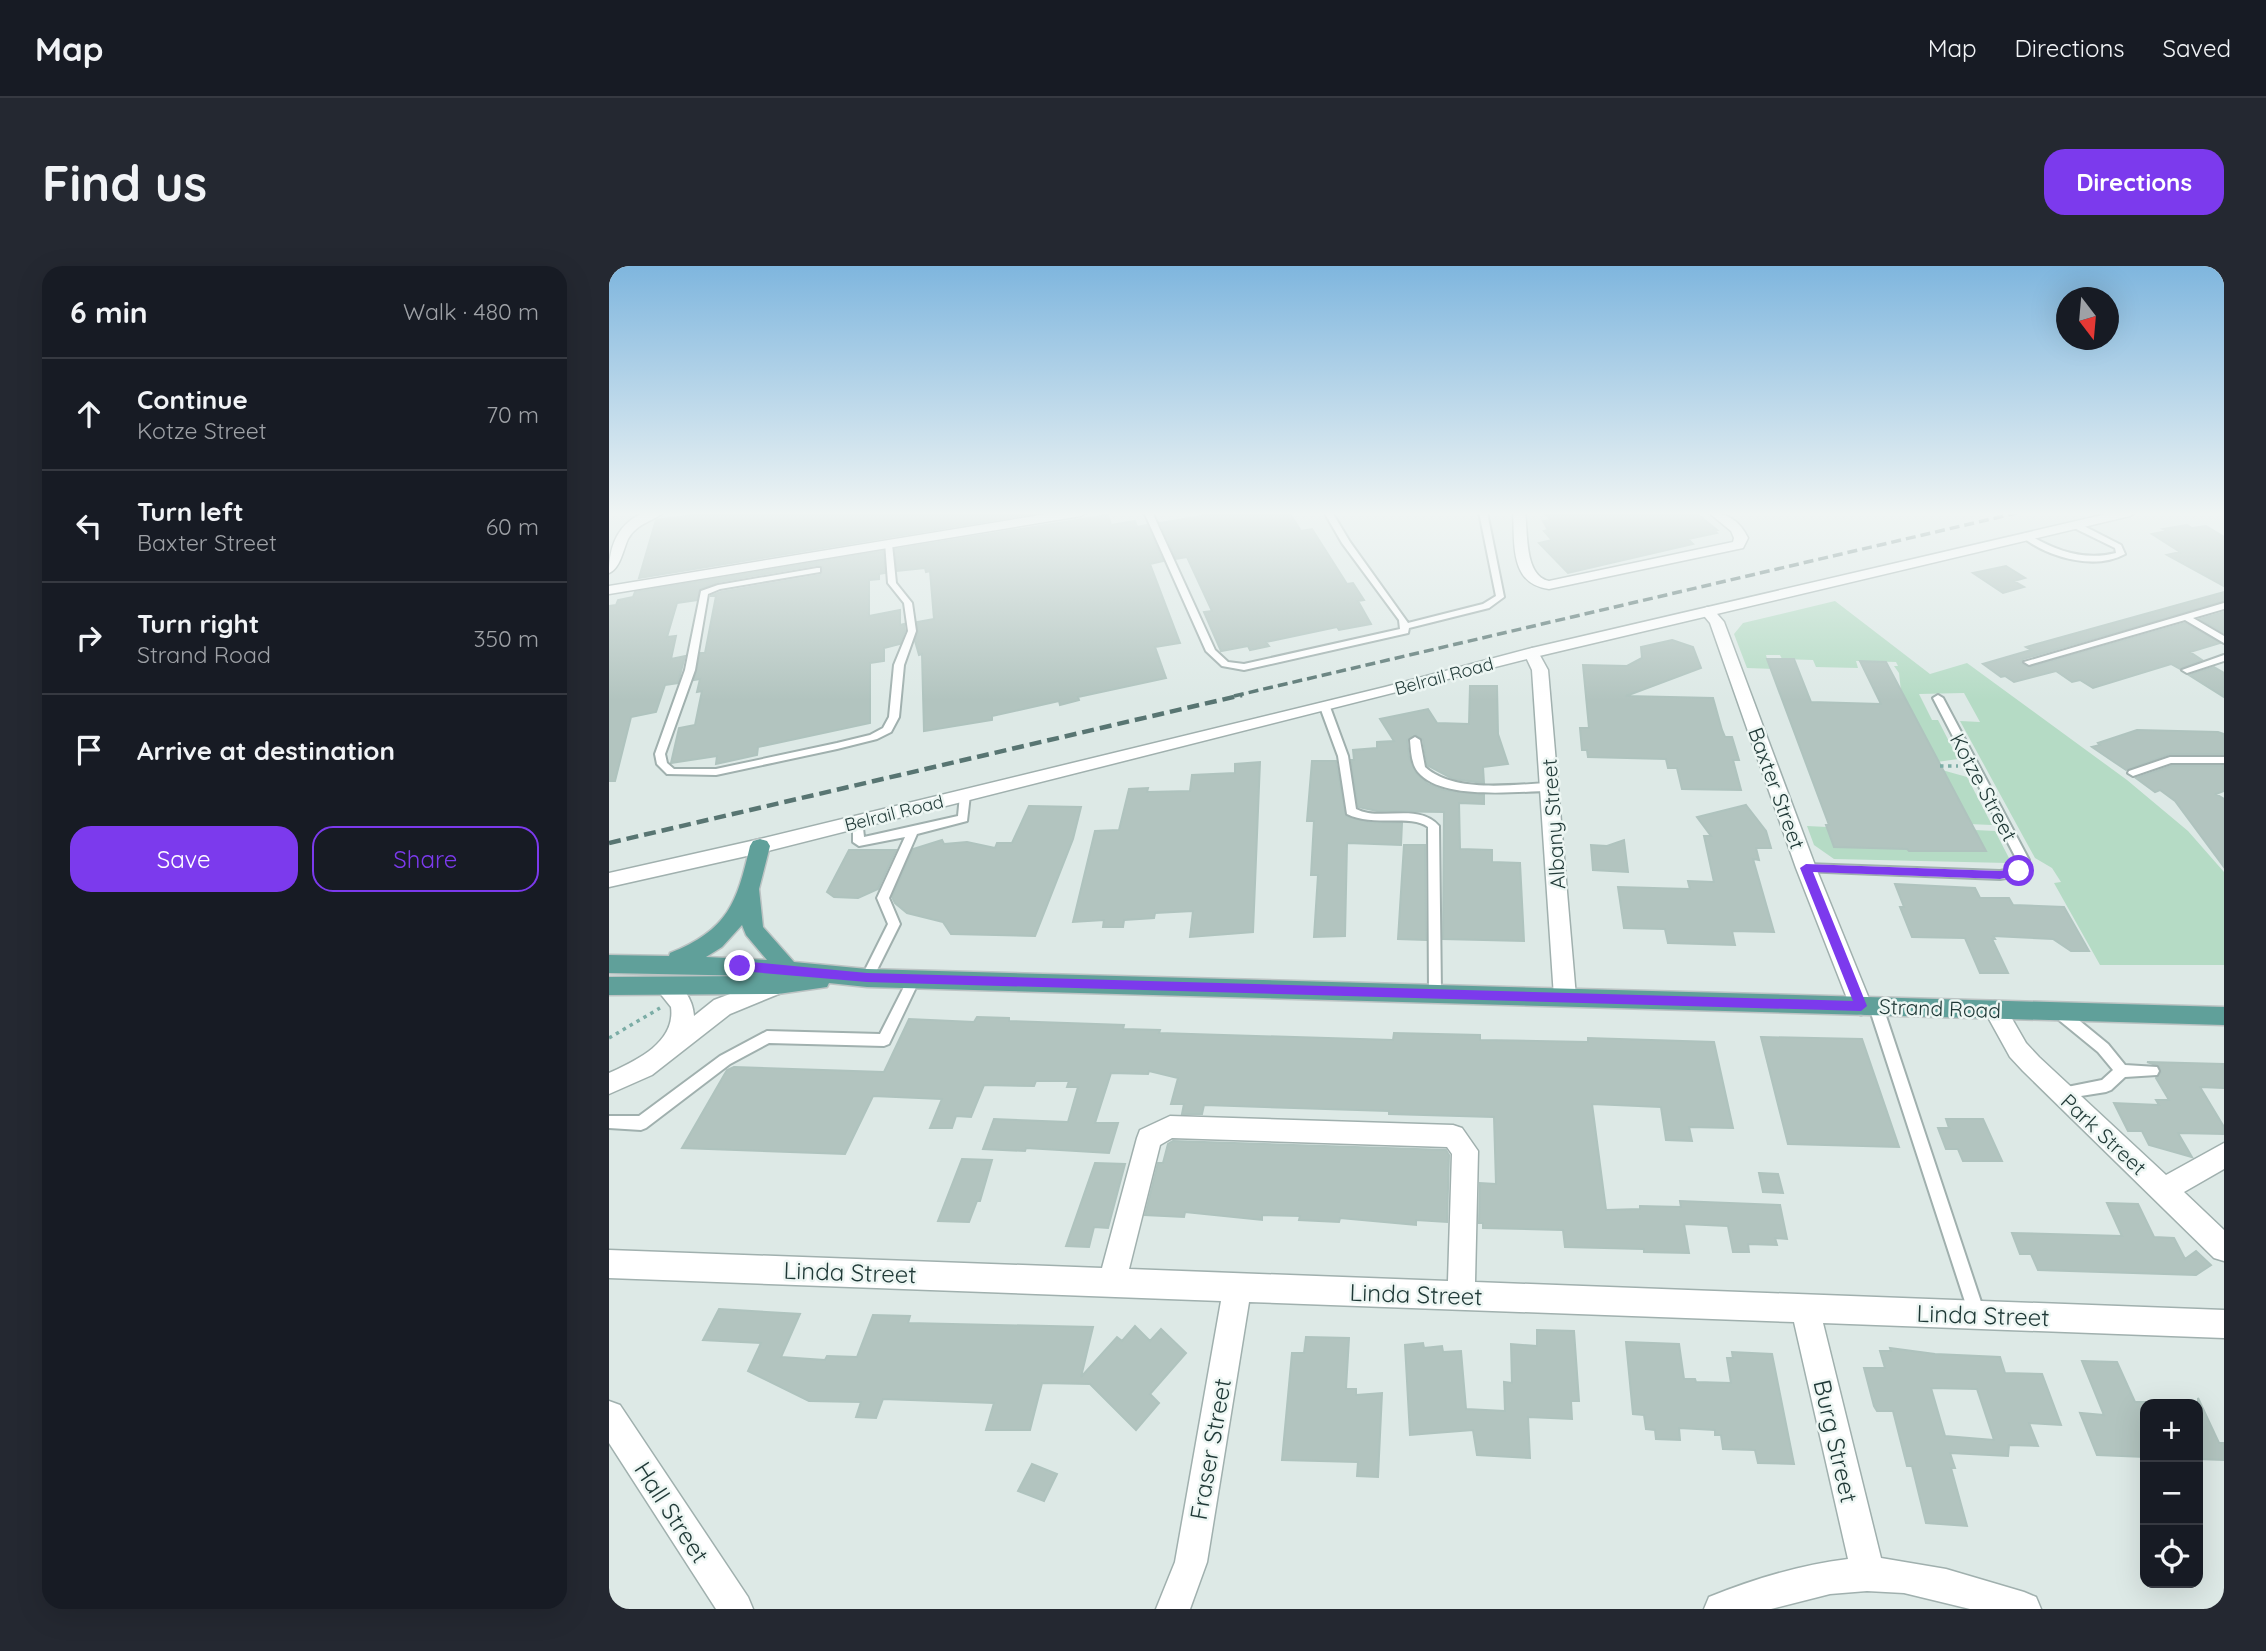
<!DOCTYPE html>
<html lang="en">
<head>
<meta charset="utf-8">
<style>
	body { margin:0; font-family:Quicksand,sans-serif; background:#242831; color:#f1f3f6 }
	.controls { position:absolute; right:21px; bottom:21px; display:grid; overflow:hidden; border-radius:14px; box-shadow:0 7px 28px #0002 }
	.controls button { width:63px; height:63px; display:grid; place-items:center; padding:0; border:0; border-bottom:2px solid #363941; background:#171b24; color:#f1f3f6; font:35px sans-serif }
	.compass { position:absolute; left:1447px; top:21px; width:63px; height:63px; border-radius:50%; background:#171b24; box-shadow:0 7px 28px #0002; rotate:164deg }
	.stop { position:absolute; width:21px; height:21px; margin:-16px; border:5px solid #7c3aed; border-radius:50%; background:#fff }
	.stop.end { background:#7c3aed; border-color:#fff; box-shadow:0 2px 7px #0008 }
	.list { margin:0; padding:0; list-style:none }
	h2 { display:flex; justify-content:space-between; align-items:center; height:91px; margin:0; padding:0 28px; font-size:30px }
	h2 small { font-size:23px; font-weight:400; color:#9ea1a6 }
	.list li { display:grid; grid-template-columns:46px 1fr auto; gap:21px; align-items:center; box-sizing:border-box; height:112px; padding:0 28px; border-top:2px solid #363941 }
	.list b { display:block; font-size:26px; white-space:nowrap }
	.list p { margin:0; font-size:23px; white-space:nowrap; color:#9ea1a6 }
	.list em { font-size:23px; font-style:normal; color:#9ea1a6 }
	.actions { display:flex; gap:14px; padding:21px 28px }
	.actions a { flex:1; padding:16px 0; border:2px solid #7c3aed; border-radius:21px; text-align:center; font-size:24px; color:#7c3aed }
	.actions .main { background:#7c3aed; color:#fff }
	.icon { flex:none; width:38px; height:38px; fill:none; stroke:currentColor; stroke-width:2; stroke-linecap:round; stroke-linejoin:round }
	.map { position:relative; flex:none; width:1615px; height:1343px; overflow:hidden; border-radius:21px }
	header { display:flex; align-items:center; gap:42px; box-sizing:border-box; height:98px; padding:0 35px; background:#171b24; border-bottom:2px solid #363941 }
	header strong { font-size:33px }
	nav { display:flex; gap:38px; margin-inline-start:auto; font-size:24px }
	.intro { display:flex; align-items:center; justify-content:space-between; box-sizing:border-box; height:168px; padding:0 42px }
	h1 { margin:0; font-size:49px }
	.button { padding:18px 32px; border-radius:21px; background:#7c3aed; color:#fff; font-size:24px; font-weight:700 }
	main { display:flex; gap:42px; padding:0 42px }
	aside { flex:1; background:#171b24; border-radius:21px; box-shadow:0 7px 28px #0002 }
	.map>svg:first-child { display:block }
	.green { fill:#b5dbc5 }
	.building { fill:#b2c4bf; stroke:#afc3be; stroke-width:2; fill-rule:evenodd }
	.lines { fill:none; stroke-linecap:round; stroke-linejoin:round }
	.service-casing { stroke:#a0b0ae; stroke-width:4 }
	.minor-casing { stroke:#a0b0ae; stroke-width:3 }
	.tertiary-casing { stroke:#a0b0ae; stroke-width:3 }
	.primary-casing { stroke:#bcc3c3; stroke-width:3 }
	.path { stroke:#7cada6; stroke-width:3.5; stroke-dasharray:3.5 4.5; stroke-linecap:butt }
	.service { fill:#fff; fill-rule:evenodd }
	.minor { fill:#fff; fill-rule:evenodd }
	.tertiary { fill:#fff; fill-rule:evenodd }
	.primary { fill:#60a09a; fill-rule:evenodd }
	.rail-far1 { stroke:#587572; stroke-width:3.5; stroke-dasharray:10 5; stroke-linecap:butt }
	.rail { stroke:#587572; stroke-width:4.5; stroke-dasharray:12 6; stroke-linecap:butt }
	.route { fill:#7c3aed }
	.labels { text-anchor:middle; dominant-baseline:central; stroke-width:5; stroke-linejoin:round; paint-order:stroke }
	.far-street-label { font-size:18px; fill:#1f3836; stroke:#edf6f3 }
	.street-label { font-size:21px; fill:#1f3836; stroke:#edf6f3 }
	.near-street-label { font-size:24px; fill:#1f3836; stroke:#edf6f3 }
</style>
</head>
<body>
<header>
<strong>Map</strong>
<nav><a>Map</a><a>Directions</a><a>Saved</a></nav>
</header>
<div class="intro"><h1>Find us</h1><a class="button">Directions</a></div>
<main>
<aside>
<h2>6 min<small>Walk · 480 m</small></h2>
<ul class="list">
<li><svg class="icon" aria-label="ahead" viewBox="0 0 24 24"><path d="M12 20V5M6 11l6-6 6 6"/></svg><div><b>Continue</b><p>Kotze Street</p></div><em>70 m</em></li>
<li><svg class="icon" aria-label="left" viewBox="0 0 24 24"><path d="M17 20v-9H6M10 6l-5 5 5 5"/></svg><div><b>Turn left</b><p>Baxter Street</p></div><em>60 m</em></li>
<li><svg class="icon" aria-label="right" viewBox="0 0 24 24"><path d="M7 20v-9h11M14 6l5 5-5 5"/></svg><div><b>Turn right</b><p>Strand Road</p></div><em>350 m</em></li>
<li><svg class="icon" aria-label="arrive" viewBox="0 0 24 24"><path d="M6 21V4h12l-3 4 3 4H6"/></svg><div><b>Arrive at destination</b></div></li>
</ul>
<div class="actions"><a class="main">Save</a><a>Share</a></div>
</aside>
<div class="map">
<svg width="1615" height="1343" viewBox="0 0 1615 1343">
	<rect width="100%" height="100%" fill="#dde9e6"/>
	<path class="green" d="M1226 335 1321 408 1358 397 1518 514 1579 565 1615 606V699H1491L1445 617 1452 616 1443 602 1426 592 1351 455 1371 456 1355 427 1310 428 1323 454H1329L1349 493 1328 496 1292 425 1290 407 1285 400H1289L1287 396 1247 395 1249 402 1207 401 1204 394 1173 393 1171 389H1157L1158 393H1162L1166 403 1138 402 1125 368 1134 357Z
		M1333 504 1358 511 1383 559 1360 558Z
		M1198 560 1218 561 1376 584 1366 564 1386 565 1401 594 1399 597 1225 593 1205 579Z"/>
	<path class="building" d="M108 246H435L30 312 47 254Z
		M616 246H680L692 265 703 263 738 318 744 317 755 334 749 335 762 358 730 364 728 361 657 376 660 380 641 384 639 380 612 385 595 346 603 345 578 291 567 293 551 257Z
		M934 246H1086L1108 264H1105L1108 267 1079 273 1084 278 959 307 930 277 943 274 935 265 939 264 934 255 942 254Z
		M499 249 502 259 526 255 528 261 538 259 554 295 541 298 571 377 546 381 557 412 469 431 470 434 451 439 450 435 383 450V454L315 465 313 388 310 389 306 375 309 366 308 356 325 353 321 305 317 306 316 302 288 305 286 283Z
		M1578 259 1583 262 1597 260 1615 271V320L1558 289 1571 286 1543 268 1558 265 1554 263Z
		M274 285 276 307 270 308V313L260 314V350L291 344V359L295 358 296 365 291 378 275 382V395L261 397V457L149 481 148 489 107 498 108 490 62 497 70 462 86 459 93 425 88 426 91 413 85 414 91 387H96L107 330H101L112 326 211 309 214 302 208 299 109 316 91 323 88 334 68 337 58 371 67 370 62 393 76 390 69 417 56 419 47 446 22 451 6 515H0V340L7 339 9 334 24 331 26 326Z
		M1397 300 1416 312 1405 315 1415 321 1394 327 1364 307Z
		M1615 326V335L1414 393 1412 397 1421 401 1576 357 1611 377 1581 386 1593 394 1571 403 1562 398 1484 422 1471 414 1463 416 1447 405 1405 416 1396 410 1392 411 1374 398 1422 384 1417 381Z
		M1615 346V367L1591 353Z
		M1063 374 1084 381 1092 402 1017 430 1104 432 1113 464 1116 471H1123L1130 494H1124L1132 524 1073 523 1068 502H1059L1057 493 979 491 978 484H973L971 462H980L974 399 1018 400 1033 392 1032 381Z
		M1158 393H1185L1202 436 1272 438 1251 395 1277 396 1377 585H1300L1298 583 1225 581 1217 559H1220Z
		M1605 401 1615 407V431L1580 409Z
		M861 420H888L889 468 899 498 874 501 875 517 844 513 818 499 814 474 807 469 798 474 800 491 807 507 819 518 835 524 875 529V538L850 537 851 583 883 584V596L911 597 915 675 834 673 835 546 768 545 749 541 742 494H745L744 484 768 482V476L785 475 771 453 819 443 828 457 860 458Z
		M1528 464 1609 466 1615 468V488H1561L1517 504 1483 481 1491 479 1489 477Z
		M703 495H727L737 550 759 556 793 557 792 579 738 577 736 670 705 671 709 609H702L705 555H698Z
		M651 496 644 666 581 671 584 645 546 647 545 652 515 654 514 661H494L495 654 464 656 486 565 510 564 520 523 539 522 538 526 581 525 583 509 626 507V498Z
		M1562 500H1615V525L1607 528 1615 533V601L1566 535 1551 524 1546 526 1527 512Z
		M1137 539 1157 565 1162 582H1147L1150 594 1144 593 1165 666 1123 665 1126 679 1059 677 1056 663 1015 662 1009 621 1081 623 1079 615 1105 616 1095 570H1102L1088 551Z
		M420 540 472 541 464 573 426 670 342 668 334 656 298 647 286 637 283 631 304 583 333 574 335 578 358 576 386 582 388 577H403Z
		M1015 574 1019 606 984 604 982 579 998 580Z
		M795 579H816L817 674 789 673Z
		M240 584H287L269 623 249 632 225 631 218 626Z
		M1286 618 1366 622 1371 632H1400L1404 639 1455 641 1480 685H1462L1444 673 1384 670 1386 673H1383L1399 707H1371L1356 672 1303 671 1291 641H1295Z
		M368 751 400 752V755L515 759 514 763 551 764 550 767 784 774 785 767 871 769V774L979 776V772L1105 776 1124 862 1080 861 1083 875 1057 874 1052 841 983 838 997 944 1031 943V940L1072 941 1071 935 1171 939 1178 973 1166 972 1168 979 1139 978 1140 986H1124L1119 960 1075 958 1080 987 1035 986V983L956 981 954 964 874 962V957H870L871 917 887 918 885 851 780 848V845L595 839 593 848H573L575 838H562L569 812 540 805 539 808 502 807 486 857H509L500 887 417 882 416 885 374 883 385 853 459 856 469 821H458L460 815H427L425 820 375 819 362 851 347 850 343 862H321L333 833 264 830 236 888 73 882 118 804 125 801 275 806 300 753 365 756Z
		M1152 771 1253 773 1290 881 1179 878Z
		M1538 796 1615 798V822L1591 821 1615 861V868L1569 867 1583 891 1540 879 1533 865H1519L1505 837 1550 839 1547 834H1560L1547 812 1552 806 1550 800Z
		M1337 853H1374L1393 895H1354L1349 883H1337L1329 862H1340Z
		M564 875 837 884 840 889 838 956 807 954V959L731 952 730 956 690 954 691 950 653 949V954L576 946 575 951 536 949 549 897H554L559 878Z
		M353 893 383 894 371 935H368L360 956 329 955Z
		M486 897 516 898 499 962 485 961 480 981 457 980Z
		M1150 907 1169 908 1174 927 1154 926Z
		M1498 937 1529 938 1545 971 1565 972 1576 993 1587 985 1602 999 1587 1009 1429 1004 1422 988H1411L1403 967 1513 970Z
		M110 1043 191 1048 172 1091 216 1094 218 1090 248 1091 264 1049 301 1050 299 1057 484 1061 472 1111 508 1071 513 1075 526 1060 541 1075 552 1063 577 1087 541 1128 550 1137 527 1164 481 1118 433 1117 421 1164H377L385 1137 274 1133 267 1152 247 1151 252 1136 200 1135 139 1105 152 1077 94 1074Z
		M928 1064 965 1065 970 1135H962L963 1153 919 1151 921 1192 868 1189 864 1164 801 1169 796 1079 814 1077 815 1082 833 1080 834 1086 852 1085 857 1143 896 1145 895 1116 903 1117 902 1078 928 1080Z
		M697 1071 740 1072 737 1123H747V1129L773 1127 769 1211 748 1210 749 1196 673 1194 683 1087H695Z
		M1017 1076 1070 1078 1075 1113H1086L1087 1116 1122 1117 1118 1092H1124L1123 1086 1163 1088 1185 1198 1149 1197 1146 1184 1114 1183 1112 1169H1106V1164L1070 1162 1071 1174 1047 1173 1046 1164 1037 1163 1035 1149 1024 1148Z
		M1281 1082 1326 1088 1391 1091 1396 1107 1433 1108 1452 1159 1420 1157 1429 1180 1400 1179 1399 1190 1341 1187 1346 1202H1342L1358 1260 1317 1257 1303 1200H1298L1284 1145H1268L1265 1140 1255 1102H1276L1271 1085H1282ZM1322 1122 1368 1123 1385 1174 1336 1170Z
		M1473 1095 1508 1096 1526 1136H1536V1191L1488 1189 1471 1147 1495 1149Z
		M1589 1132 1610 1177H1615V1194L1589 1193Z
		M423 1198 448 1208 435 1235 409 1225Z"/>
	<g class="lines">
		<defs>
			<path id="service" d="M535 246H543L606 384 619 396 635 398 791 363 790 354 733 277 715 246H723L741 276 799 357 874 338 887 330 870 246H878L895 331 880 342 800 362 799 367 635 404 613 400 597 385Z
				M1463 257H1469L1512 279 1516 288C1485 305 1439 291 1413 271L1420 269C1448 285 1475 295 1507 287L1506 282 1463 261Z
				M276 276 283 278 287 317 303 337 307 365 295 399 290 451 282 466 268 473 228 483 107 509 58 508 48 498 46 488 76 404 92 325 109 319 208 302H211V306L111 323 99 328 86 404 56 488 58 497 65 503H107L228 477 261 469 274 462 280 451 285 399 299 365 295 337 279 317Z
				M1615 337V343L1584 352 1615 370V377L1576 354 1423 398 1420 399 1415 396Z
				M1615 389V395L1578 407 1573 404Z
				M1329 429 1334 432 1420 594 1417 605 1409 610 1391 613 1193 605 1191 602 1193 599 1197 598 1391 605 1402 603 1408 600V594L1324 432Z
				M716 438 721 441 739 490 747 543C772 556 809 536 830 560L832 727 831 731 826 732 821 731 820 727 819 561C802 548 764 561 738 548L729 490 711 441Z
				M806 471 811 474 816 501C846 528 905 518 942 517L947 521 942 525C908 525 833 535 809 506 802 497 802 485 801 474Z
				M1561 491H1615V497H1562L1524 510 1519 507 1520 505Z
				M356 525 361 529 358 555 308 568 280 632 291 658 262 716H254L252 712 279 658 268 632 296 571 250 580 244 576V556L245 553H253L255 571 349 550 351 529Z
				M305 708 309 709 311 713 280 778 275 780 160 777 121 798 37 862 32 864 0 862V850H30L111 790 158 765 271 768 301 709Z
				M1267 736 1272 737 1274 741 1376 1048 1374 1054 1368 1056 1362 1054 1360 1048 1260 741 1262 737Z
				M1450 741 1455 742 1499 778 1516 799 1548 801 1550 805 1548 809 1516 811 1502 824 1497 826 1453 833 1448 831 1446 827 1448 823 1493 814 1504 804 1489 786 1445 750 1443 746 1445 742Z"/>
			<path id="minor" d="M36 246H55C43 256 28 257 19 273 14 284 11 303 0 307 0 280 9 257 36 246Z
				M450 246H478L472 250 0 328V320Z
				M904 246H916C919 267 915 310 940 315L1124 276 1125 272 1122 265 1099 246C1117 246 1131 255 1139 272L1134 282 940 323C900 318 906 277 904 246Z
				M1098 341 1103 342 1115 356 1207 602 1263 740 1260 747 1252 749 1244 747 1241 740 1187 602 1101 357 1091 345Z
				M923 382 928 384 939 404 967 731 964 737 956 740 948 737 945 731 923 404 915 387Z
				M1386 735 1394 737 1417 777 1430 791 1557 909 1615 877V903L1575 926 1615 964V995L1605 992 1414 805 1401 791 1375 744 1378 737Z
				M561 850 844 859 853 862 869 885 866 1016 1615 1044V1072L1214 1057 1272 1292 1337 1303 1415 1326 1427 1331 1432 1343H1361L1295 1327 1258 1325 1221 1328 1162 1343H1095L1100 1331C1144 1313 1191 1299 1239 1293L1185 1056 640 1036 598 1296 581 1343H547L566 1296 612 1035 0 1012V984L493 1002 528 872 531 864ZM563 872 838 881 843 888 839 1015 520 1003 551 879Z
				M0 1135 11 1139 139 1331 144 1343H107L0 1177Z"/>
			<path id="tertiary" d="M1506 246H1527L1521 250 926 391 151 587 0 621V607L151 573 776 421 923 382Z
				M169 710 177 713 180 719 177 725 121 748 43 809 0 828V807C26 795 67 777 62 741L46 721 49 715 57 712C73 717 84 733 85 750L105 734Z"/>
			<path id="primary" d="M151 573 158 575 161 580 150 623 154 661 185 696 258 703 1615 741V759L258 721 220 717 218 721 169 728 0 729V711L148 710 0 707V689L60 690 61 687C119 664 128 637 141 580L144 575ZM133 659 137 669 158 694 97 691 113 681Z"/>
		</defs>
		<use href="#service" class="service-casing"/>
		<use href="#minor" class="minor-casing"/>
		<use href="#tertiary" class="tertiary-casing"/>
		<use href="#primary" class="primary-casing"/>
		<path class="path" d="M1331 500H1349
			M0 772 51 742"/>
		<use href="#service" class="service"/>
		<use href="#minor" class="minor"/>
		<use href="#tertiary" class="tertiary"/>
		<use href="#primary" class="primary"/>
		<path class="rail-far1" d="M625 430 1412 246"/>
		<path class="rail" d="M0 577 633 429"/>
	</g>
	<linearGradient id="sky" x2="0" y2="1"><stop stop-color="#7fb6de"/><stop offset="0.57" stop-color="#f0f5f4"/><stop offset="1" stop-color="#f0f5f4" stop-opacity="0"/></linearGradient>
	<rect width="1615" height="434" fill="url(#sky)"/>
	<path class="route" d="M1197 598 1391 605 1410 601 1415 605 1414 608 1391 613 1204 606 1258 740 1252 745 258 716 131 705 125 700 131 695 258 707 1244 735 1191 602Z"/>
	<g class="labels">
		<g class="far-street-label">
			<text transform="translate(835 410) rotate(-15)">Belrail Road</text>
			<text transform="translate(285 547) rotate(-14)">Belrail Road</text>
		</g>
		<g class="street-label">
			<text transform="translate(1375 521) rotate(62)">Kotze Street</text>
			<text transform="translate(1168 522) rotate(70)">Baxter Street</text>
			<text transform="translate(944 558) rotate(-94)">Albany Street</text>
			<text transform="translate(1331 742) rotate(2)">Strand Road</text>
			<text transform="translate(1495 868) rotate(43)">Park Street</text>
		</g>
		<g class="near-street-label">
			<text transform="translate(241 1006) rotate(2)">Linda Street</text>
			<text transform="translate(807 1028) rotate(2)">Linda Street</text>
			<text transform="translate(1374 1049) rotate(2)">Linda Street</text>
			<text transform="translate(1227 1175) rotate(77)">Burg Street</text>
			<text transform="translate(601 1183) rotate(-80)">Fraser Street</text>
			<text transform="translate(63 1246) rotate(57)">Hall Street</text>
		</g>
	</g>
</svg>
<div class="controls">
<button>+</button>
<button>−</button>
<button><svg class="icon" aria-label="locate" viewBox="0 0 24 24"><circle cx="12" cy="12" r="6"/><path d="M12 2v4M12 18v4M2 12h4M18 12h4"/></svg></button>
</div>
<svg class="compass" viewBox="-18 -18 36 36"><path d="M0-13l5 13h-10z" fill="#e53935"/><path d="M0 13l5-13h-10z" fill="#9ea1a6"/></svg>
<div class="stop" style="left:1410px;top:605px"></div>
<div class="stop end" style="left:131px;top:700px"></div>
</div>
</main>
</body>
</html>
